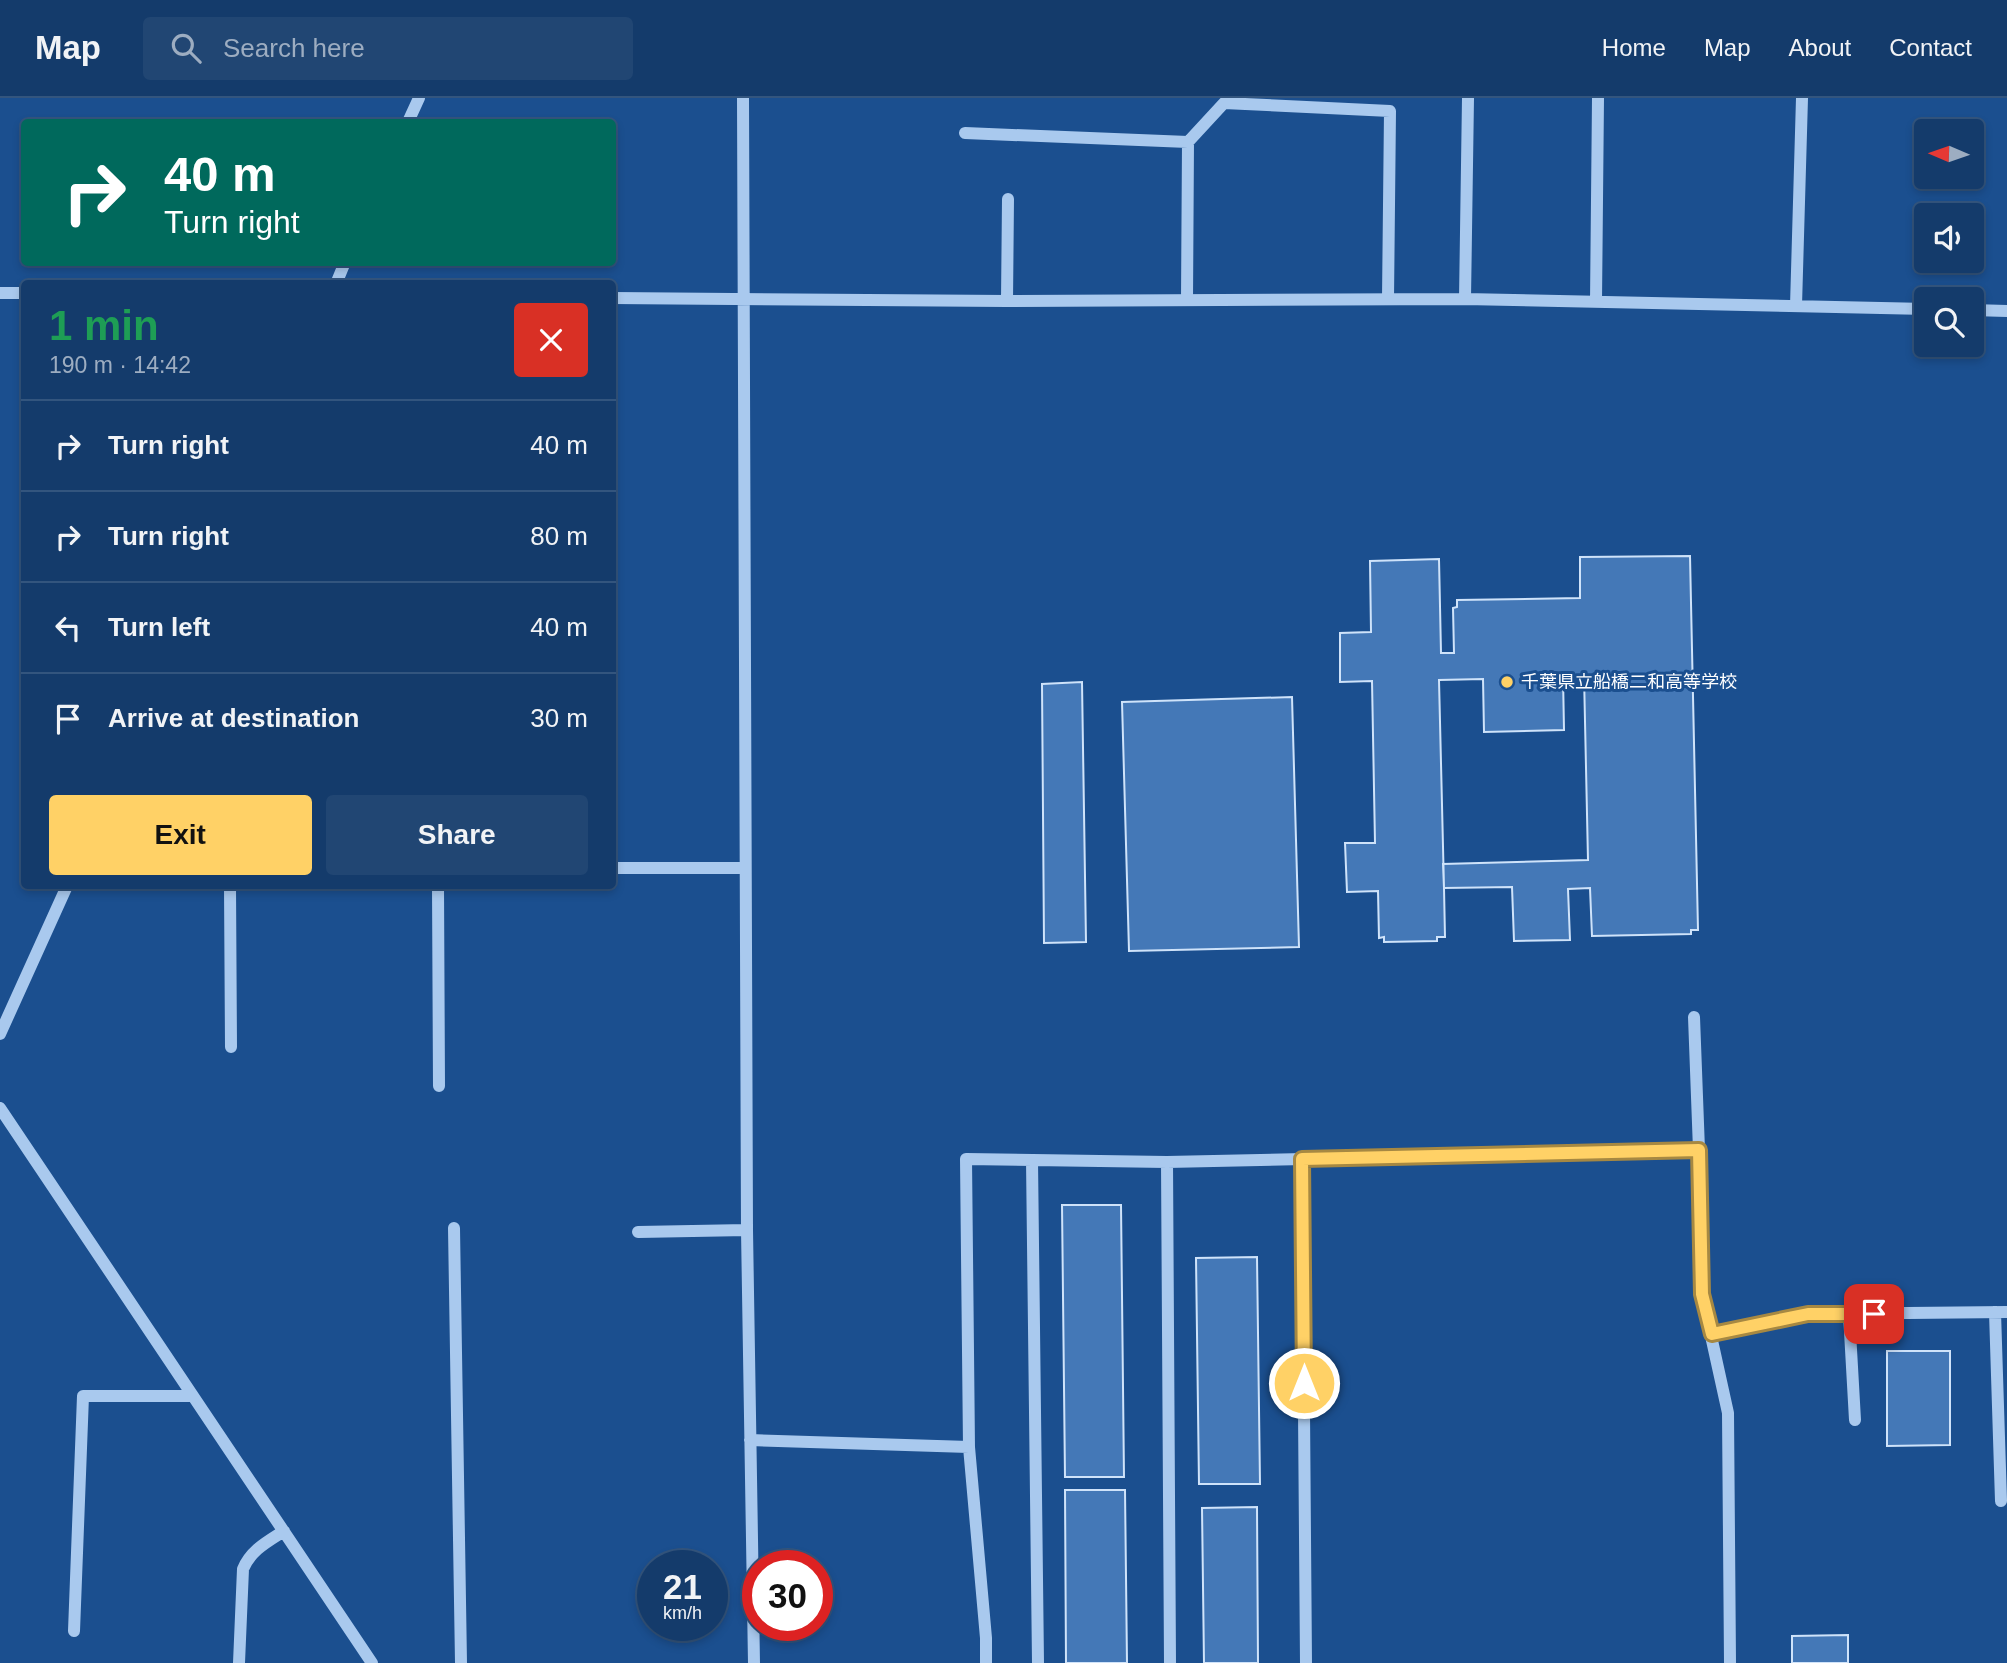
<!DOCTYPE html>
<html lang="en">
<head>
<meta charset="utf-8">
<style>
	:root { --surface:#143b6b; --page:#214673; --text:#f1f3f6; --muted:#9dadc1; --line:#33557e; --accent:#ffd166 }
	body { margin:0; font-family:Arial,"Noto Sans JP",sans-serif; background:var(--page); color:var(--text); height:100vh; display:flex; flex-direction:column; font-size:26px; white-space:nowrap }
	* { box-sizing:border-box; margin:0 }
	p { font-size:23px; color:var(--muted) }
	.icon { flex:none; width:38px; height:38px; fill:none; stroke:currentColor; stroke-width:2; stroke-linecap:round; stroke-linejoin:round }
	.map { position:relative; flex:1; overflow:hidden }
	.details { position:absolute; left:21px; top:182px; width:595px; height:609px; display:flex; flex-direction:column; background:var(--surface); border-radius:7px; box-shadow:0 4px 10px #0003,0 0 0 2px var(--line) }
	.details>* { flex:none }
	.guide { position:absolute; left:21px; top:21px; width:595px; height:147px; border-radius:7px; box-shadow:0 4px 10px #0003,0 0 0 2px var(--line); background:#00695c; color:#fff; overflow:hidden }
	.needle { width:46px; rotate:272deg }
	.fabs { position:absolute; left:1914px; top:21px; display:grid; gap:14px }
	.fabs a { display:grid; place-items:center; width:70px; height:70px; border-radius:7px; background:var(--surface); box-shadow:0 4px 10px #0003,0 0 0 2px var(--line); font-size:35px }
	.speed { position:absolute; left:637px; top:1452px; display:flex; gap:14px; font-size:35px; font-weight:700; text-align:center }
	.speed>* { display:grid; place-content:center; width:91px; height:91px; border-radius:50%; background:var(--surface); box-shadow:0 4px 10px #0003,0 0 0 2px var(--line); line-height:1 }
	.speed small { font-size:18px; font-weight:400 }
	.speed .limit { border:10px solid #d22; background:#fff; color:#111 }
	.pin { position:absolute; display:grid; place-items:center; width:60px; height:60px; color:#fff; margin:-30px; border-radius:14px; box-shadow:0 4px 10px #0006 }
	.me { position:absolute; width:77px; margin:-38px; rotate:0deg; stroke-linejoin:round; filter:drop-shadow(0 0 5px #0008) }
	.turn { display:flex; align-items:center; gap:24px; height:147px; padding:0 28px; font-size:32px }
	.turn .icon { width:91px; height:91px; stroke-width:2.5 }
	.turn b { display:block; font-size:49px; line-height:60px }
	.round { display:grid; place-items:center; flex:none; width:74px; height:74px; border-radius:7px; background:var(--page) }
	.summary { display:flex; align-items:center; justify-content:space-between; height:119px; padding:0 28px }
	h1 { font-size:42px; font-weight:800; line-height:52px; color:#1e9e55 }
	.button { display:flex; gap:14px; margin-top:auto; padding:14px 28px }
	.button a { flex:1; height:80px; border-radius:7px; background:var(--accent); color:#111; font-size:28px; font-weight:800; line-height:80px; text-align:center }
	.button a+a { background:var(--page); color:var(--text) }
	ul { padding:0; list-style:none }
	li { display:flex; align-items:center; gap:21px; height:91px; padding:0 28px; border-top:2px solid var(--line) }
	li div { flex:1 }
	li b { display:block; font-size:26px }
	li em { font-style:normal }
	header { display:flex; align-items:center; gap:42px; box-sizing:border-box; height:98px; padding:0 35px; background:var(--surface); border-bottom:2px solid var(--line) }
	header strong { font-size:33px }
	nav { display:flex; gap:38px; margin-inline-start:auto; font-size:24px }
	.search { width:490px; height:63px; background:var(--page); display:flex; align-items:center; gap:18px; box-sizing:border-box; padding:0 24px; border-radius:7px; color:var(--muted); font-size:26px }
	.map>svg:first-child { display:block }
</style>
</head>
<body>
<header>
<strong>Map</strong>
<div class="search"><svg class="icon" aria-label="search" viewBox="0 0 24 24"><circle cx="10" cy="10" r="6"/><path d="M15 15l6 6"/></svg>Search here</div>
<nav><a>Home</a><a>Map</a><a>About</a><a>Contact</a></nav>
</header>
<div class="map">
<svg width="2007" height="1565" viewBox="0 0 2007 1565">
	<rect width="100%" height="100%" fill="#1b4f8f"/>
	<path fill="#4478b7" stroke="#cfe3fa" stroke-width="2" d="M1690,458l8,374h-7v4l-99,2 -2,-48 -22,1 2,51 -56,1 -2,-54 -68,1 -1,-24 145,-4 -4,-185 -21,1 1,54 -80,2 -1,-53 -44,1 5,208 1,49h-8v4l-53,1v-5l-5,1 -1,-47 -31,1 -2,-49h30l-3,-162 -32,1v-49l31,-1 -1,-71 69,-2 2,94h13l-1,-45 4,-1v-7l123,-2v-41z
		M1082,584l4,260 -42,1 -2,-259z
		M1292,599l7,250 -170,4 -7,-249z
		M1062,1107h59l3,272h-59z
		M1257,1159l3,227h-61l-3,-226z
		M1887,1253h63v94l-63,1z
		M1065,1392h60l2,173h-61z
		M1257,1409l1,156h-54l-2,-155z
		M1848,1537v28h-56v-27z"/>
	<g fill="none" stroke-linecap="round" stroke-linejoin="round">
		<path stroke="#a9c9ee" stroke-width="12" d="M743,0l4,1132 7,433
			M408,24l11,-24
			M965,35l223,9 36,-39 166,8 -2,188
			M336,186l9,-22
			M0,195h24
			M612,200l395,3 458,-2 462,10
			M1465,201l3,-201
			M1187,202l1,-158
			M1007,203l1,-102
			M1596,204l2,-204
			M1796,208l6,-208
			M1972,212l35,1
			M612,770h133
			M230,788l1,161
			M438,788l1,200
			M1694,919l5,133
			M0,936l67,-148
			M0,1010l372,555
			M1302,1061l4,504
			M1032,1062l6,503
			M1167,1064l3,501
			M454,1130l7,435
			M638,1134l109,-2
			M1995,1214l6,189
			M1849,1216l6,106
			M1712,1236l96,-20 199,-2
			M750,1342l219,7
			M74,1533l9,-235h110
			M239,1565l4,-94c8,-19 24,-27 41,-38
			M986,1565v-25l-17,-191 -3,-288 201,3 532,-12 3,145 26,118 2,250"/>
	</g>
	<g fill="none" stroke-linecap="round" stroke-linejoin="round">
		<g stroke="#a68842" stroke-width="18">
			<path id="route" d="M1304,1285l-2,-224 397,-9 3,144 10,40 96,-20h66"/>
		</g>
		<use href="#route" stroke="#ffd166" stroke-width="12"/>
	</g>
	<circle fill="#ffd166" stroke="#1b4f8f" stroke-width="2.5" cx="1507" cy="584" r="7"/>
	<g text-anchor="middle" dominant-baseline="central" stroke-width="6" stroke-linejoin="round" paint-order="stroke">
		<g font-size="18" fill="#fff" stroke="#1b4f8f" text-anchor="start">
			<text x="1521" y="584">千葉県立船橋二和高等学校</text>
		</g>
	</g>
</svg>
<div class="fabs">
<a><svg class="needle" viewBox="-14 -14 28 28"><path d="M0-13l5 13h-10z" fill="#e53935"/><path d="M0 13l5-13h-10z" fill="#9dadc1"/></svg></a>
<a><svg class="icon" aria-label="sound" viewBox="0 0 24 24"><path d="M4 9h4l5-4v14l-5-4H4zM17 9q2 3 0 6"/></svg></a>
<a><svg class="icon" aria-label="search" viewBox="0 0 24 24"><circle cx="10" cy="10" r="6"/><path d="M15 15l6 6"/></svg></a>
</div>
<div class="speed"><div>21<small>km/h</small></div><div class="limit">30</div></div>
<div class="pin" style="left:1874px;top:1216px;background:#d93025"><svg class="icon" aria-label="arrive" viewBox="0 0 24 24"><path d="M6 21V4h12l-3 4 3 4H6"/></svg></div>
<svg class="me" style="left:1304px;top:1285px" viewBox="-20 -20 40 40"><circle r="17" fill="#ffd166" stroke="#fff" stroke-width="3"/><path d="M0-11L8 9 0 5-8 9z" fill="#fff"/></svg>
<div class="guide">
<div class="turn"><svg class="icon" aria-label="right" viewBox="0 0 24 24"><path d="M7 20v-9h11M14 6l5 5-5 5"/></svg><div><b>40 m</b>Turn right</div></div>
</div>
<section class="details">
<div class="summary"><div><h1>1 min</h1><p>190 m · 14:42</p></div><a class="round" style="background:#d93025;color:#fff"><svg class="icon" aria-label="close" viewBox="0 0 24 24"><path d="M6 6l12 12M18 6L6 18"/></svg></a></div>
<ul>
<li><svg class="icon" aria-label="right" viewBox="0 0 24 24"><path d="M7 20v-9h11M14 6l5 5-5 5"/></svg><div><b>Turn right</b></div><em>40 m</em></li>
<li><svg class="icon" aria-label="right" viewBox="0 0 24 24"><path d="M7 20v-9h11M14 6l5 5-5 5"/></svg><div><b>Turn right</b></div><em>80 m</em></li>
<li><svg class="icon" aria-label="left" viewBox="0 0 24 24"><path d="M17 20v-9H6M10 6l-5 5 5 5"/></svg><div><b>Turn left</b></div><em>40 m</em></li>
<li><svg class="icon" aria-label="arrive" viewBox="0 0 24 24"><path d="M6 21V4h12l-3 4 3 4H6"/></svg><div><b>Arrive at destination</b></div><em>30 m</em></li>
</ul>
<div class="button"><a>Exit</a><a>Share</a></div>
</section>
</div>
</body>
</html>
